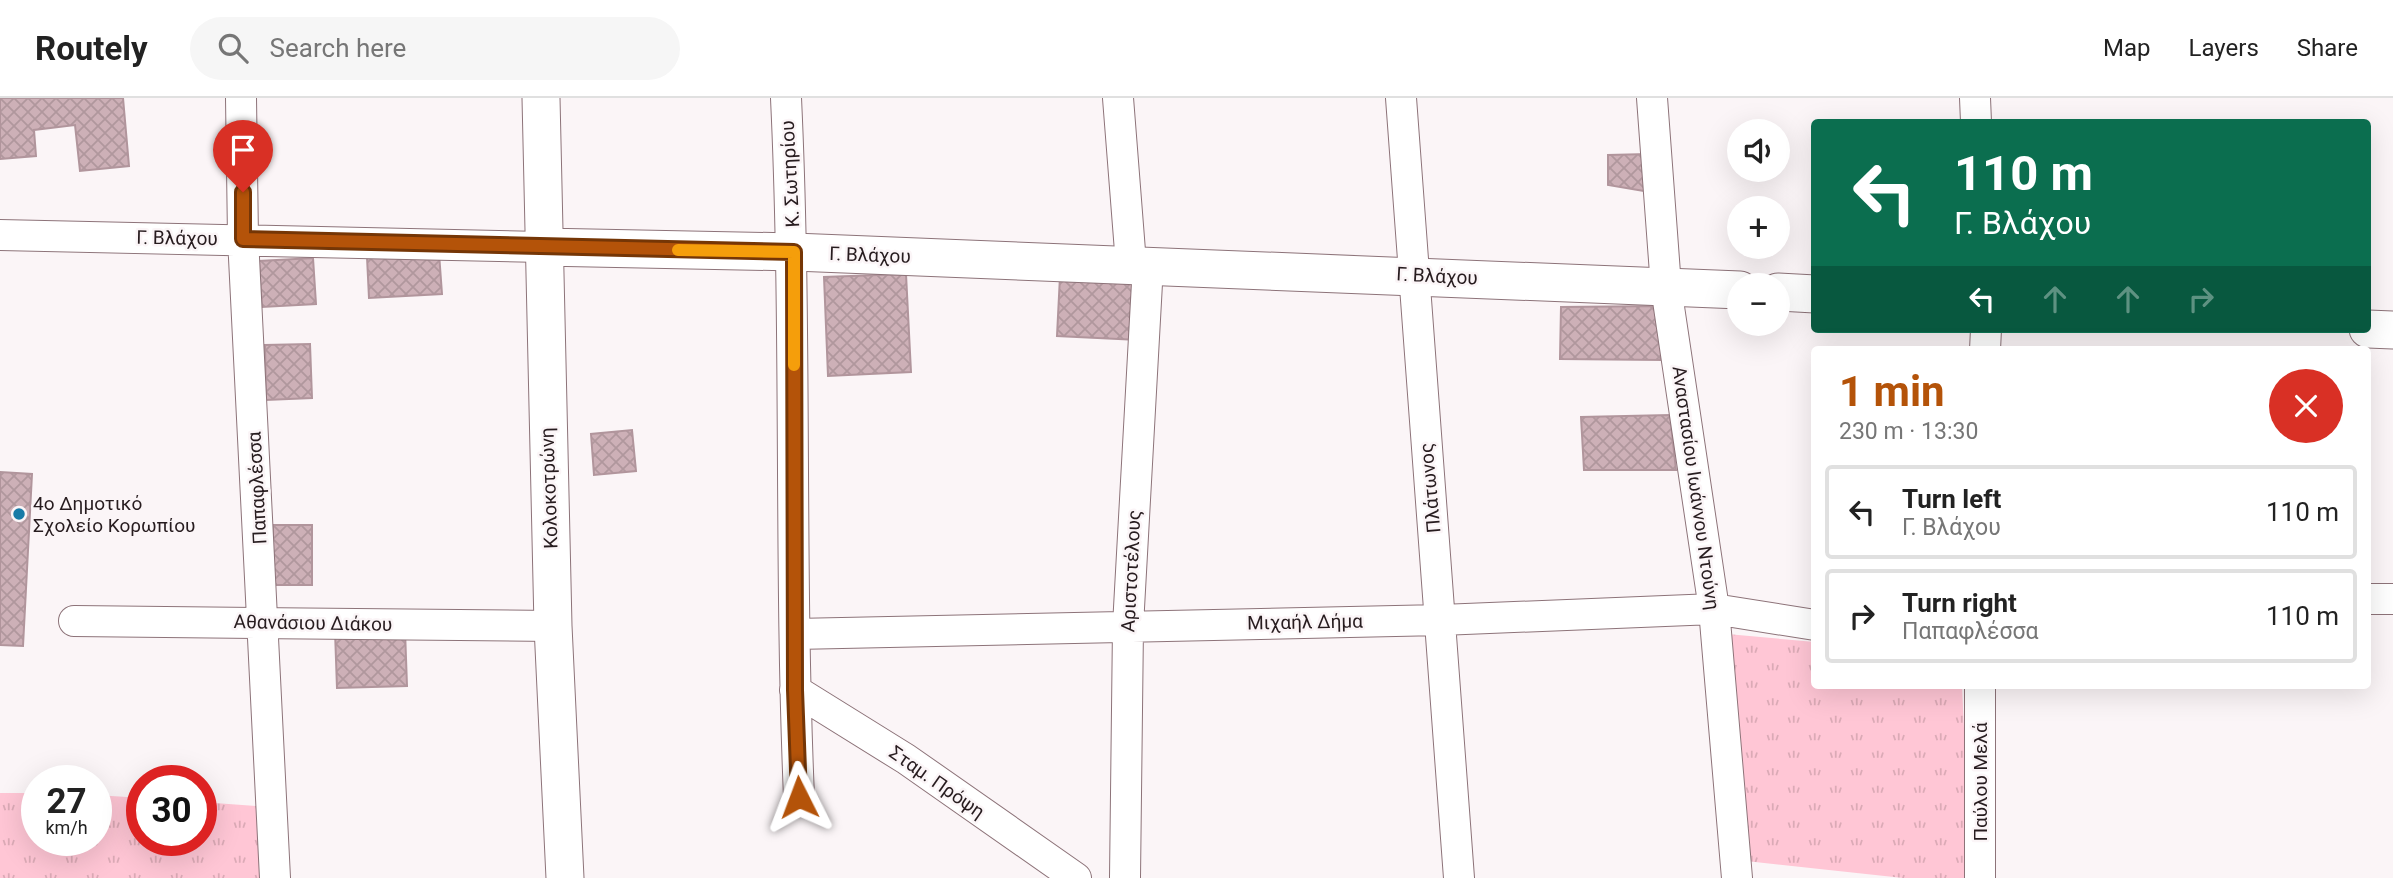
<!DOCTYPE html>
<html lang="en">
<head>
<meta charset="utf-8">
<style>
	:root { --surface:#fff; --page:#f6f6f6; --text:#222; --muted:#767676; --line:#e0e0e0; --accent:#b45309 }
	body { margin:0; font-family:Roboto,sans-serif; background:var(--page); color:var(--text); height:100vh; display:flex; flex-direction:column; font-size:26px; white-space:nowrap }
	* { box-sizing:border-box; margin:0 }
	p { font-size:23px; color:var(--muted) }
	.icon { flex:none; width:38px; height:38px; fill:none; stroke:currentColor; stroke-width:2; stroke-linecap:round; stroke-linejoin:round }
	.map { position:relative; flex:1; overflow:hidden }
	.side { position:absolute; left:1811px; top:248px; width:560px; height:343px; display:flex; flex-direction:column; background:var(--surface); border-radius:7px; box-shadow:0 7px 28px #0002 }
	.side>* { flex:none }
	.banner { position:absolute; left:1811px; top:21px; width:560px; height:214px; border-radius:7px; box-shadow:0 7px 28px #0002; background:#0b6e4f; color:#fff; overflow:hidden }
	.tools { position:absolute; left:1727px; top:21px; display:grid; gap:14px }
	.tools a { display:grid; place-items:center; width:63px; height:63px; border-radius:50%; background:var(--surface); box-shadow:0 7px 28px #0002; font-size:35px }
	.speed { position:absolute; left:21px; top:667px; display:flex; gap:14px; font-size:35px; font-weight:700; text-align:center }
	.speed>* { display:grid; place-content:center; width:91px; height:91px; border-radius:50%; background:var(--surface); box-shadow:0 7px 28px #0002; line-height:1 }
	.speed small { font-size:18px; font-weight:400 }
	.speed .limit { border:10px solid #d22; background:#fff; color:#111 }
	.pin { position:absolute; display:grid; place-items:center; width:60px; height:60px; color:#fff; margin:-72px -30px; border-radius:50% 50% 50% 0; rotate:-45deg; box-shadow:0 0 7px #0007 }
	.pin .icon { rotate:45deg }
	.me { position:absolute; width:77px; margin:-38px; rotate:357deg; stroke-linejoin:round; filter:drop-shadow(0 0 5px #0008) }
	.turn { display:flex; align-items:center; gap:24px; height:147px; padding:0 28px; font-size:32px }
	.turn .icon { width:91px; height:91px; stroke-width:2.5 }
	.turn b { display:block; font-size:49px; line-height:60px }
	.lanes { display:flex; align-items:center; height:66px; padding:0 28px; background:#0003; justify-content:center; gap:35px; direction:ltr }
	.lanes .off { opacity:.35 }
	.round { display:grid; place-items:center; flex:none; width:74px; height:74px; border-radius:37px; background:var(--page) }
	.headline { display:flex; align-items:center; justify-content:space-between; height:119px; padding:0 28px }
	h1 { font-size:42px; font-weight:700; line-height:52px; color:var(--accent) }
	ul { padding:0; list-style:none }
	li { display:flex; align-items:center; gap:21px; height:94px; margin:0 14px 10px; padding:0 14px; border:4px solid var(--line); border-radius:7px }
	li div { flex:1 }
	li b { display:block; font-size:26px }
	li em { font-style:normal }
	header { display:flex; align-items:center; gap:42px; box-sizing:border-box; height:98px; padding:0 35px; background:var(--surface); border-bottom:2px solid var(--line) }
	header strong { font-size:33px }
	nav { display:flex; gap:38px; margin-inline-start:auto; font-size:24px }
	.search { width:490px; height:63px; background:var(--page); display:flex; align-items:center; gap:18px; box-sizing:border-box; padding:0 24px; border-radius:38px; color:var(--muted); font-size:26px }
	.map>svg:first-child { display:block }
</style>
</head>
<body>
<header>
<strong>Routely</strong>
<div class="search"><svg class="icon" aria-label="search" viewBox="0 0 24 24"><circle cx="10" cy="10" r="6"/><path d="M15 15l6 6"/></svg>Search here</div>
<nav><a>Map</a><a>Layers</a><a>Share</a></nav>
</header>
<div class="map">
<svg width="2393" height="780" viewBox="0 0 2393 780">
	<defs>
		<pattern id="grass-tufts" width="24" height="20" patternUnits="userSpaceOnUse" patternTransform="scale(1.75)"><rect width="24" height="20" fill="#ffc6d5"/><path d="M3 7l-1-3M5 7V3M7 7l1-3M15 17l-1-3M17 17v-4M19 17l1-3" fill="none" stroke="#dbaab6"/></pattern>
		<pattern id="building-cross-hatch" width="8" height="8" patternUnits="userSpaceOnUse" patternTransform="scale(1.75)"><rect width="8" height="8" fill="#cdb0b7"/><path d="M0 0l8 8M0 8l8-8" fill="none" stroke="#b0979d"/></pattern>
	</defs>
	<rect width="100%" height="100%" fill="#fbf5f7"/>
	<path fill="url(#grass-tufts)" d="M1716,535l99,9v44h147l9,192h-68l-166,-18z
		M0,695h37v47h59v-45l46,3v42h59v-38l55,4 4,72h-260z"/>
	<path fill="url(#building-cross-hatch)" stroke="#b1959c" stroke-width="2" d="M0,0h123l6,68 -49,5 -5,-46 -41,5 2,26 -36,3z
		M1648,56l2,38 -42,-7v-30z
		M439,155l3,41 -73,4 -2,-41z
		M313,160l3,46 -54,3 -3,-46z
		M906,176l5,98 -83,4 -4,-99z
		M1060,178l81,4 -3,60 -81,-4z
		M1660,208l2,54 -102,-1 1,-52z
		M310,246l2,54 -46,2 -1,-55z
		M1670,317l6,55h-92l-3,-53z
		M632,332l4,41 -42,4 -3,-41z
		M0,374l32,2 -9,172 -23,-1z
		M273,427h39v60h-40z
		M405,532l2,56 -70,2 -2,-57z"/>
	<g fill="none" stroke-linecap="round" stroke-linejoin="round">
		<g stroke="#8d7379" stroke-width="32">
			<path id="minor" d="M241,0l2,140 32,640
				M786,0c11,233 3,466 13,699
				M1118,0l13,166
				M1401,0l58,780
				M1652,0l14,189 48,322 23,269
				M1975,0l1,24
				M0,137l542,12
				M1985,252l1,-21
				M2368,501h25
				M74,523l479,5
				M795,536l646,-14 273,-11 101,16
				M1980,588v192
				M795,592l111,69 170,119
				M1125,780l3,-252 20,-361"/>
		</g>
		<g stroke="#8d7379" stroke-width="39">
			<path id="tertiary" d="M541,0l12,528 12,252
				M542,149l252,5 946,38
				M1778,194l37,2
				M2368,231l25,1"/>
		</g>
		<use href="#minor" stroke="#fff" stroke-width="30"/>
		<use href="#tertiary" stroke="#fff" stroke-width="37"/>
	</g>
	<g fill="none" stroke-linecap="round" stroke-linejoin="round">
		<g stroke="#753606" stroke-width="18">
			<path id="route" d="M243,94v47l551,13 1,438 4,107"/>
		</g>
		<use href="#route" stroke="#b45309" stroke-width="12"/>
		<path stroke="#f59e0b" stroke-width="12" d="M678,152l116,2v113"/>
	</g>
	<circle fill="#177ba7" stroke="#fbf5f7" stroke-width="2.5" cx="19" cy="416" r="7"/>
	<g text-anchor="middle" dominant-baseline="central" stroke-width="5" stroke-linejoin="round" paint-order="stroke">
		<g font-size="19" fill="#271c1f" stroke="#fbf5f7">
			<text transform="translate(790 76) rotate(-93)">Κ. Σωτηρίου</text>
			<text transform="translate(177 140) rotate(1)">Γ. Βλάχου</text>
			<text transform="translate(870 157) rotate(2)">Γ. Βλάχου</text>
			<text transform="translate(1437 178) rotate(3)">Γ. Βλάχου</text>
			<text transform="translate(257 390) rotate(-93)">Παπαφλέσσα</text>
			<text transform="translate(549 390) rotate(-92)">Κολοκοτρώνη</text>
			<text transform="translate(1430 390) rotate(-95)">Πλάτωνος</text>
			<text transform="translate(1696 390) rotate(82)">Αναστασίου Ιωάννου Ντούνη</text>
			<text transform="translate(1131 473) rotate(-87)">Αριστοτέλους</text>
			<text transform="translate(1305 524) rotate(-1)">Μιχαήλ Δήμα</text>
			<text transform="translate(313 525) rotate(1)">Αθανάσιου Διάκου</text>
			<text transform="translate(937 684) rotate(35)">Σταμ. Πρόψη</text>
			<text transform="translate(1980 684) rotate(-90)">Παύλου Μελά</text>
		</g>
		<g font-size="19" fill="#271c1f" stroke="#fbf5f7" text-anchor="start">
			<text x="33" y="405">4ο Δημοτικό<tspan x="33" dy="22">Σχολείο Κορωπίου</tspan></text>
		</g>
	</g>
</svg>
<div class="tools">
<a><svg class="icon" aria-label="sound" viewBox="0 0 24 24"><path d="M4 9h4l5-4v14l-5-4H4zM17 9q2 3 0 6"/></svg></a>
<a>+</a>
<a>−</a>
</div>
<div class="speed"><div>27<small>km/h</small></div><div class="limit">30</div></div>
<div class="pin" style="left:243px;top:94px;background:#d93025"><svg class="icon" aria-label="arrive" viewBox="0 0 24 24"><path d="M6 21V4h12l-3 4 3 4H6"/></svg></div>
<svg class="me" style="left:799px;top:699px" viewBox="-20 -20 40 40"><path d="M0-17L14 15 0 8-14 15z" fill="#b45309" stroke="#fff" stroke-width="4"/></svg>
<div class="banner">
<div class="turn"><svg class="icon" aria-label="left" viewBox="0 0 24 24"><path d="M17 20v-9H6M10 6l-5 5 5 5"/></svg><div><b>110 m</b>Γ. Βλάχου</div></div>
<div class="lanes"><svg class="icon" aria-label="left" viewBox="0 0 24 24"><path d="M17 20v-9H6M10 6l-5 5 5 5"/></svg><svg class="icon off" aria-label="ahead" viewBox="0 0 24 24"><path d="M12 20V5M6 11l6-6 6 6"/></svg><svg class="icon off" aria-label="ahead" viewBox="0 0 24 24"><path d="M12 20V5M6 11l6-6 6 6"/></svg><svg class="icon off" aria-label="right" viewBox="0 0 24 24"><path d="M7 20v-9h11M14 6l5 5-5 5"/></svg></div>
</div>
<section class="side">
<div class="headline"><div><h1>1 min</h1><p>230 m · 13:30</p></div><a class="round" style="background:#d93025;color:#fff"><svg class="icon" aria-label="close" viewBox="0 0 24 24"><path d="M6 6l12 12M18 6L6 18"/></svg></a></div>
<ul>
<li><svg class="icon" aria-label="left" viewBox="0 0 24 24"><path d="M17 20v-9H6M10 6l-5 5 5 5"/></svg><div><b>Turn left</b><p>Γ. Βλάχου</p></div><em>110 m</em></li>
<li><svg class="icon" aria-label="right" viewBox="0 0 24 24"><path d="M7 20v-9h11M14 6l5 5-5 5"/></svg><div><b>Turn right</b><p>Παπαφλέσσα</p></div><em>110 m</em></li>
</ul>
</section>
</div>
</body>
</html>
